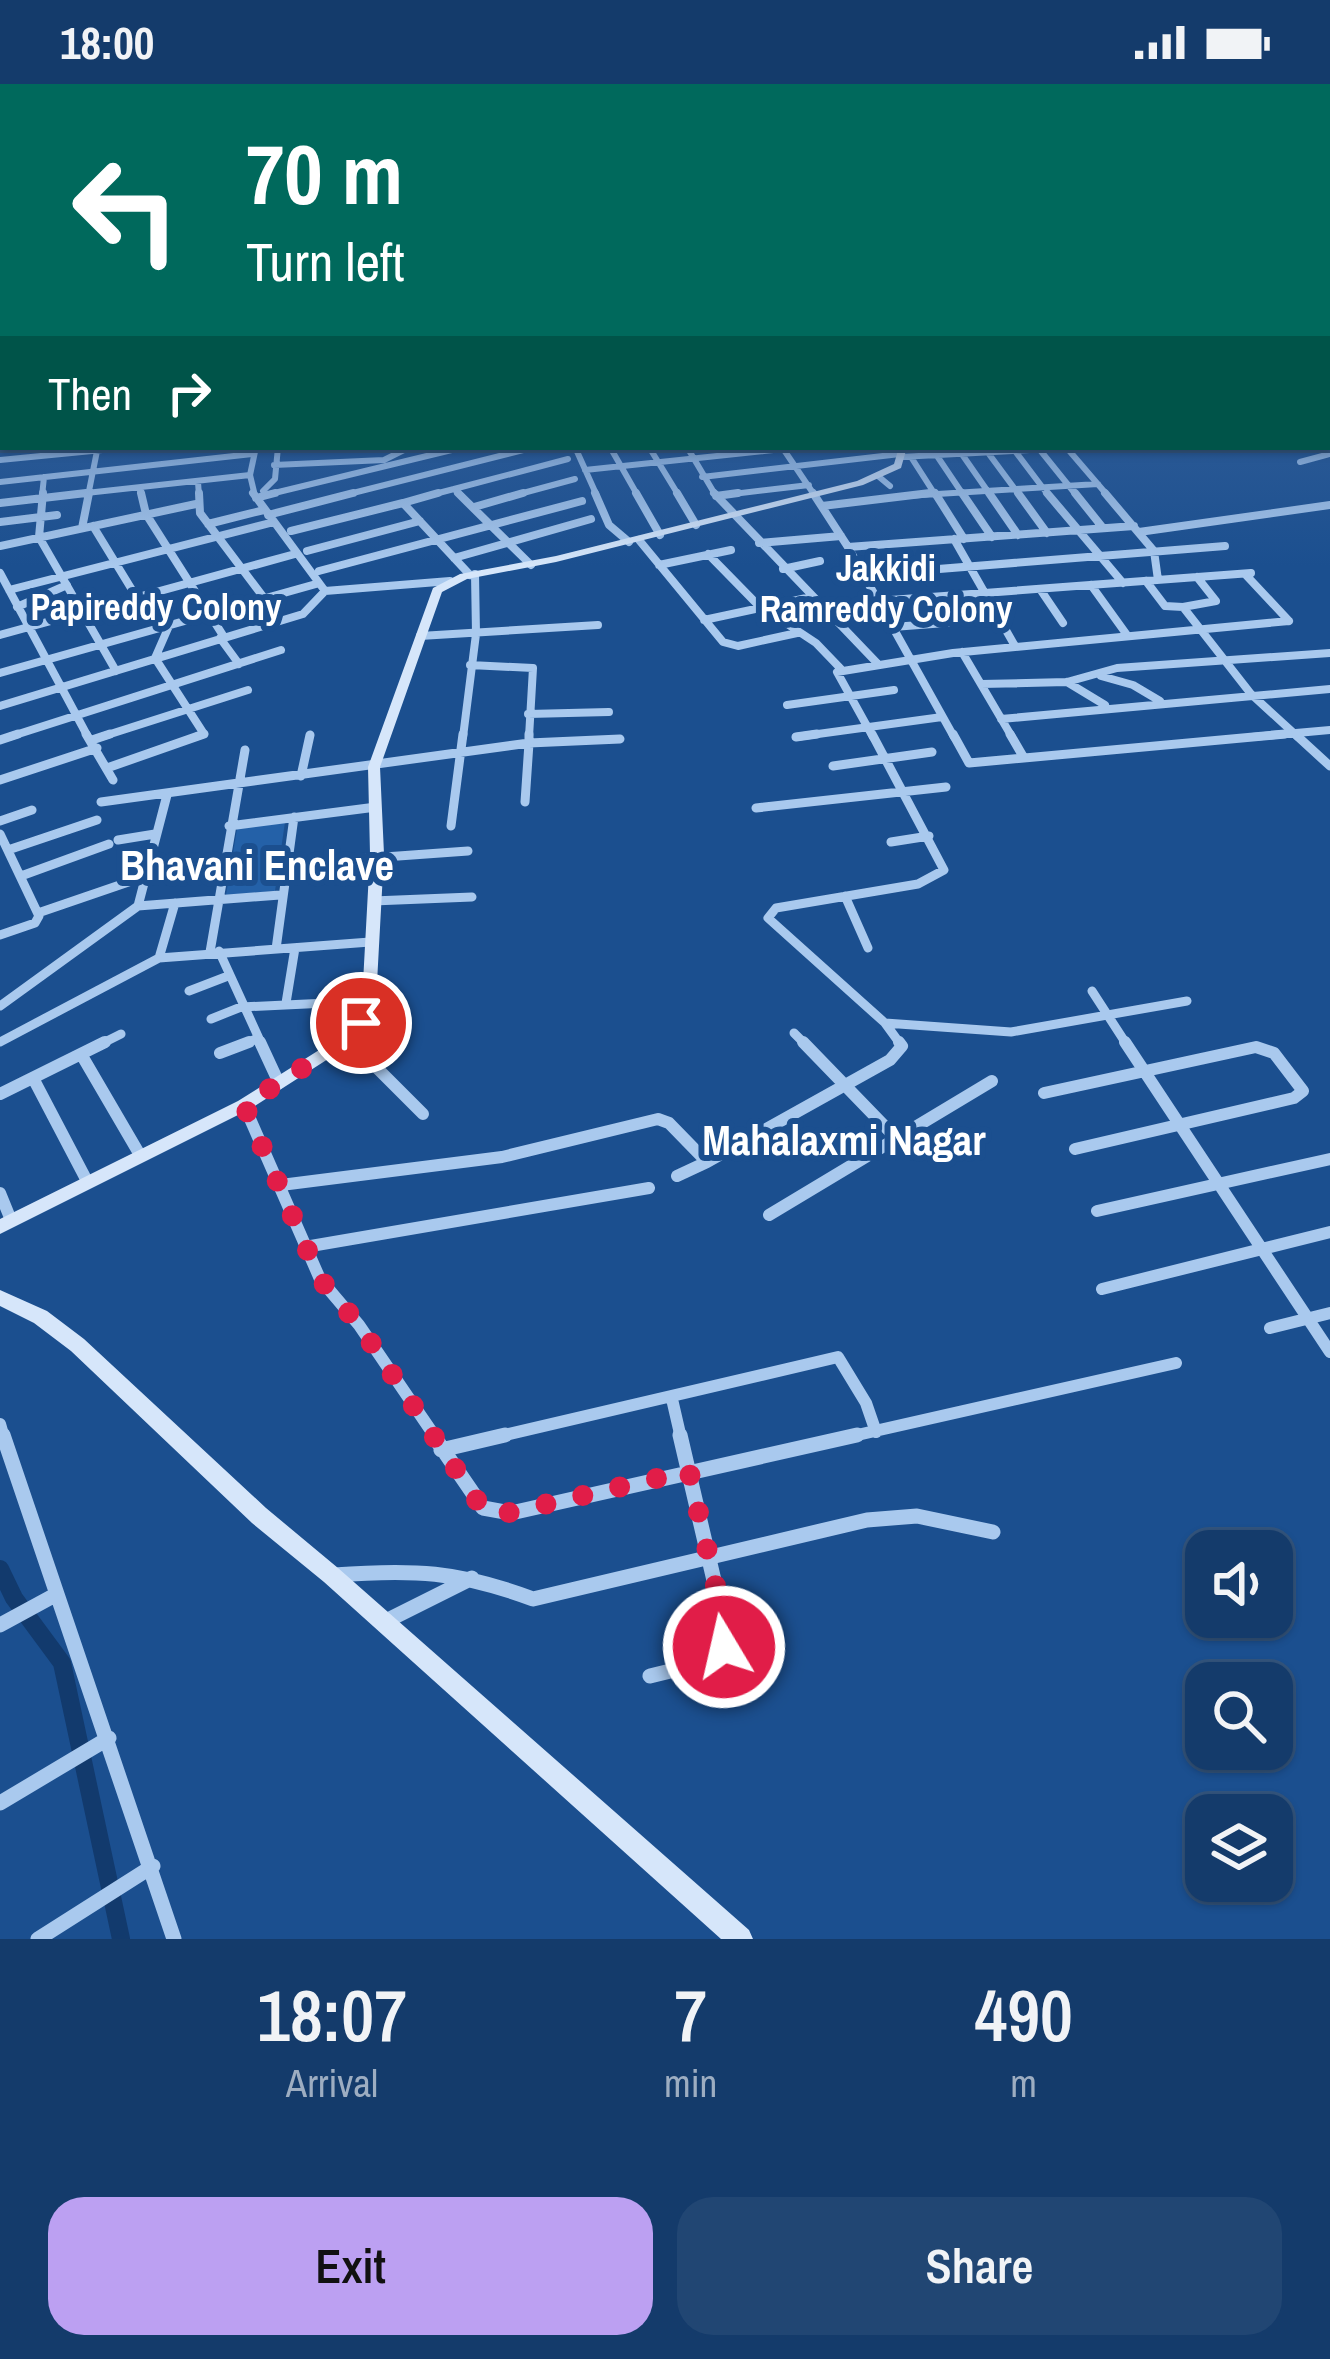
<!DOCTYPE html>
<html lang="en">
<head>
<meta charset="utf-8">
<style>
	:root { --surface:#143b6b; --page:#214673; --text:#f1f3f6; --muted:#9dadc1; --line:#33557e; --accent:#bca0f2 }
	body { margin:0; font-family:"Archivo Narrow",sans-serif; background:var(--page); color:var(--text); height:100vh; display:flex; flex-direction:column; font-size:45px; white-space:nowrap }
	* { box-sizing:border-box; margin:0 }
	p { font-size:39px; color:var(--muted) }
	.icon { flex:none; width:66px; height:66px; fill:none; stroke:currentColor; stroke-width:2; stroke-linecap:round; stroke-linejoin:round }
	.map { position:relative; height:1855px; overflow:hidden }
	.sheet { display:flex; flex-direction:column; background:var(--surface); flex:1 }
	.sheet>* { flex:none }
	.top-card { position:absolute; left:0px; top:0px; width:1332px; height:366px; box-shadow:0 3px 9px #0004,0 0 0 3px var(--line); background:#00695c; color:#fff; overflow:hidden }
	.fabs { position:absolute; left:1185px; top:1446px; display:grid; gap:24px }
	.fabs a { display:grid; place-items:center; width:108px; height:108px; border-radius:24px; background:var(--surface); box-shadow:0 3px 9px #0004,0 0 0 3px var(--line); font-size:60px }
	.pin { position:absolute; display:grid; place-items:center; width:102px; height:102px; color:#fff; margin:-51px; border:6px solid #fff; border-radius:50%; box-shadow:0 3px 12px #0007 }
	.me { position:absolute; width:132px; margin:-66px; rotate:351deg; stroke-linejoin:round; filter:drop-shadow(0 0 9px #0008) }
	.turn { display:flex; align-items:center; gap:42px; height:252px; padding:0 48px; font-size:54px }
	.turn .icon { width:156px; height:156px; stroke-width:2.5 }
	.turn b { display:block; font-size:84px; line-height:102px }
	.then { display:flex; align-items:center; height:114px; padding:0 48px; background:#0003; gap:24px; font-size:45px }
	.eta { display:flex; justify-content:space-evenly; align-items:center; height:204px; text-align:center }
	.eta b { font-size:72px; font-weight:600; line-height:84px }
	.cta { display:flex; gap:24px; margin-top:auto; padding:24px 48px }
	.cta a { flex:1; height:138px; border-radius:36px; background:var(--accent); color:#111; font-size:48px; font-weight:600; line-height:138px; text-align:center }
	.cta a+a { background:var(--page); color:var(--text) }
	.status { display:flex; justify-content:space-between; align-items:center; height:84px; padding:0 60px; background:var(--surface); direction:ltr }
	.status svg { height:33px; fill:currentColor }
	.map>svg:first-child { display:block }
</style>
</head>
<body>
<div class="status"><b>18:00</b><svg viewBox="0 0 49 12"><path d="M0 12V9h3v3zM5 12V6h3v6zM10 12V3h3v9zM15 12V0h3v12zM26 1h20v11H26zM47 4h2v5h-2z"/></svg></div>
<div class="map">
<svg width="1330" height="1855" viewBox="0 0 1330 1855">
	<rect width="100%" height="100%" fill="#1b4f8f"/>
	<path fill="#2461a8" d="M285,738l-10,69 -49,4 11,-66z"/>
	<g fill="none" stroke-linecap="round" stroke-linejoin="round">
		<path stroke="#123a6d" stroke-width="18" d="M0,1485l14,29 48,65 59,276"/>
		<path stroke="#a9c9ee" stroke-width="6" d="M575,363l22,49
			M610,363l28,49
			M649,363l30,49
			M687,363l29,49
			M782,363l33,49
			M931,363l33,49
			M1012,363l37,49
			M1066,363l42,49
			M959,366l32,46
			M986,366l34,46
			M1040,366l37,46
			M900,373l167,-9
			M911,373l25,39
			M0,376l133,-13
			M1300,378l30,-8
			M274,381l110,-5 26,-13
			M585,386l216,-23
			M878,392l12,10
			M702,393l198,-23
			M0,398l252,-28
			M198,398l1,14
			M140,405l2,7
			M454,405l114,-30
			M263,407l12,-12 3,-32
			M42,412l2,-19
			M59,412l191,-21
			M88,412l9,-45
			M255,412l-5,-21 6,-28
			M262,412l202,-49
			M341,412l194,-49
			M427,412l27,-7 8,7
			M512,412l63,-17
			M716,412l93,-11
			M905,412l193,-12"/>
		<path stroke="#a9c9ee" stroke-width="8" d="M43,409l-4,44 77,134
			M141,409l5,21 78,123
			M199,409l1,20 64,85
			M253,409l72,98 125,-10
			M438,409l-35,10 67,72
			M458,409l73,72
			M595,409l14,32 20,17
			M636,409l24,42
			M677,409l19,32
			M714,409l163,170
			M813,409l35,54 106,190
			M935,409l29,46
			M962,409l30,44
			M989,409l29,42
			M1018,409l29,40
			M1047,409l76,90
			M1075,409l28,35
			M1105,409l49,58 4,29
			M716,412l22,-3
			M256,414l19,-5
			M0,419l86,-10
			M822,422l108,-13
			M474,423l49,-14
			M268,431l85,-22
			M0,438l57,-7
			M208,440l56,-14
			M93,442l44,72 32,28 -14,32 49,76 -9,3
			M82,444l7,-35
			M291,447l112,-28
			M1139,448l191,-27
			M954,455l61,107
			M639,456l84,102 15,4 59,-13
			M759,459l82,-7
			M0,462l196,-42
			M848,463l286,-21
			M307,467l113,-30
			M708,470l49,50 59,39 25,26
			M454,474l137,-39
			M659,481l72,-15
			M783,485l37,-8
			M319,487l263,-70
			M0,489l88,164
			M1245,490l44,47
			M864,491l361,-29
			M1146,497l19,25 18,1 68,87 47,43
			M1091,501l36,50
			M1040,505l23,34
			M9,506l265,-68
			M877,517l374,-28
			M17,523l50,-22
			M1183,523l33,-6 -19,-24
			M704,536l107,-23
			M893,543l105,-8
			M0,551l295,-81
			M420,552l178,-11
			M220,554l19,26
			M962,568l50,85
			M470,581l63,3 -4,69
			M0,589l316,-89
			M1101,592l32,9 27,16
			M1067,598l38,23
			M981,600l86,-2 50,-14 213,-15
			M787,621l107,-15
			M0,622l303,-92 22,-23
			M528,630l81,-2
			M1001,635l329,-30
			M9,653l272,-87
			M101,653l147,-47
			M463,653l13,-103 -1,-60
			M796,653l146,-20
			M873,653l-36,-65 116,-19 336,-32
			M1252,653l78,-7"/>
		<path stroke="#a9c9ee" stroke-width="9" d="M86,650l27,46
			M872,650l72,136 -26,14 -142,24 -8,10 117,105 16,22
			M953,650l16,29 316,-29
			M1010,650l14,24
			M1295,650l35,32
			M796,653l21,-3
			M0,656l18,-6
			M92,656l18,-6
			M833,682l99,-14
			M107,684l97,-34
			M301,692l9,-41
			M0,696l97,-32
			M101,718l428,-59v-9
			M525,718l4,-59 91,-4
			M756,724l190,-21
			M0,737l32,-11
			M229,742l147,-19
			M451,742l12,-92
			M0,750l39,82 -4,7 -35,12
			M118,756l37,-6
			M891,758l38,-6
			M8,766l89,-30
			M287,780l181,-13
			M21,792l88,-32
			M845,812l23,52
			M373,817l99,-4
			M138,822l142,-11
			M38,829l108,-37
			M276,865l18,-132
			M219,867l43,94
			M210,868l35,-202
			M159,874l16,-55
			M189,907l39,-15
			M1092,907l35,54
			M286,919l9,-55
			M0,922l138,-100 29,-111
			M211,935l30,-12 128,-6
			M885,939l126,9 176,-31
			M794,949l12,12
			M348,955l6,6
			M0,958l159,-84 211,-16
			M99,961l22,-11
			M241,961l15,-6"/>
		<path stroke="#a9c9ee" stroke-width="12" d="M260,958l19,41
			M351,958l72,72
			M803,958l94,97
			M1125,958l205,310
			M220,969l29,-11
			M81,970l59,101
			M33,994l54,103
			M1044,1009l212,-46 18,6 29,38 -9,7 -219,51
			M0,1010l105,-52
			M244,1021l76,174 39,46 77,113
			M677,1092l30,-14
			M281,1101l221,-28 156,-38 11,4 38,39 183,-102 12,-14 -3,-4
			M0,1109l11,27
			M1097,1127l233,-52
			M769,1131l223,-134
			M305,1163l344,-59
			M1102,1205l228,-57
			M1270,1244l60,-15
			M672,1315l9,39
			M0,1340l4,14
			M492,1354l346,-81 28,46 10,29
			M844,1354l332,-75"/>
		<path stroke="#a9c9ee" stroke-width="15" d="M3,1351l171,504
			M433,1351l50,73 28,5 346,-78
			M441,1366l64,-15
			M334,1491c79,-6 124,-4 199,24l334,-79 50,-4 76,16
			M384,1538l88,-44
			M0,1541l57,-31
			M650,1592l57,-14 20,-26 -47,-201
			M0,1719l109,-65
			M38,1855l115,-73"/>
		<path fill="#d6e6fa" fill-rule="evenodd" d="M899,363h8l-6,21 -38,17 -307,77 -89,17 -25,13 -62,175 4,87 -8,147 -23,42 -103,66 -250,125v-15l238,-118 105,-66 19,-34 8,-147 -2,-87 65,-179 27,-14 96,-18 301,-75 37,-17z
			M0,1206l47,21 37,28 182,169 72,60 411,362 4,9h-32l-397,-357 -72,-59 -181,-172 -37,-28 -34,-17z"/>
	</g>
	<linearGradient id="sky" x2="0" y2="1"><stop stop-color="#0f2b4f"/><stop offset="0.46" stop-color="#39639b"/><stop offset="1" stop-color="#39639b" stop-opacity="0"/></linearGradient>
	<rect width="1330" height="482" fill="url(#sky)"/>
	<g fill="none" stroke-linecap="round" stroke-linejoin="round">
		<path stroke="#e11d48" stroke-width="21" stroke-dasharray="0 37.8" d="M361,939l-13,16 -104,66 76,174 39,46 123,183 21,6 186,-43 38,165 -3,11"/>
	</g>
	<g text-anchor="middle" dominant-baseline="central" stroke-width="12" stroke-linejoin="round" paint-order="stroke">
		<g font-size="36" font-weight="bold" fill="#fff" stroke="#1b4f8f">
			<text x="886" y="484">Jakkidi<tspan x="886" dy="41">Ramreddy Colony</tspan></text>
			<text x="156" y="523">Papireddy Colony</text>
		</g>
		<g font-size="42" font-weight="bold" fill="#fff" stroke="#1b4f8f">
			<text x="257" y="781">Bhavani Enclave</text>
			<text x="844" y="1056">Mahalaxmi Nagar</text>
		</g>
	</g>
</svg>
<div class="fabs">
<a><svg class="icon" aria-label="sound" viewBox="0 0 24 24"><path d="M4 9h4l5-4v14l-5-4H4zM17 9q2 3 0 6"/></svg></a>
<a><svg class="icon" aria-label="search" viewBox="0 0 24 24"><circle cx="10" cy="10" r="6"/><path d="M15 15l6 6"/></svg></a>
<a><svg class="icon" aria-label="layers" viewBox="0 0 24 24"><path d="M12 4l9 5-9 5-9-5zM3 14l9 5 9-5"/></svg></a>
</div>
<div class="pin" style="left:361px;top:939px;background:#d93025"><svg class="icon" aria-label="arrive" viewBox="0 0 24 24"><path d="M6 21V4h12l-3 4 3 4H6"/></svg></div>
<svg class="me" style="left:724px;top:1563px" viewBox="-20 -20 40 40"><circle r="17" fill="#e11d48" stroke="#fff" stroke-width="3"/><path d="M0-11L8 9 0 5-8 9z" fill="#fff"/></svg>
<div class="top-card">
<div class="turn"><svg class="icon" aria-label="left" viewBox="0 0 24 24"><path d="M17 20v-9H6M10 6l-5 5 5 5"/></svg><div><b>70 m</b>Turn left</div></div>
<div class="then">Then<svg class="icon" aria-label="right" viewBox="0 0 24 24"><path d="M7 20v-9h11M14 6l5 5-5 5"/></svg></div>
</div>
</div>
<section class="sheet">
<div class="eta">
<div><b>18:07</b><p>Arrival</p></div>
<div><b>7</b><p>min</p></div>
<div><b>490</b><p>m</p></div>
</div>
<div class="cta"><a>Exit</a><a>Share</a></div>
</section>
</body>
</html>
